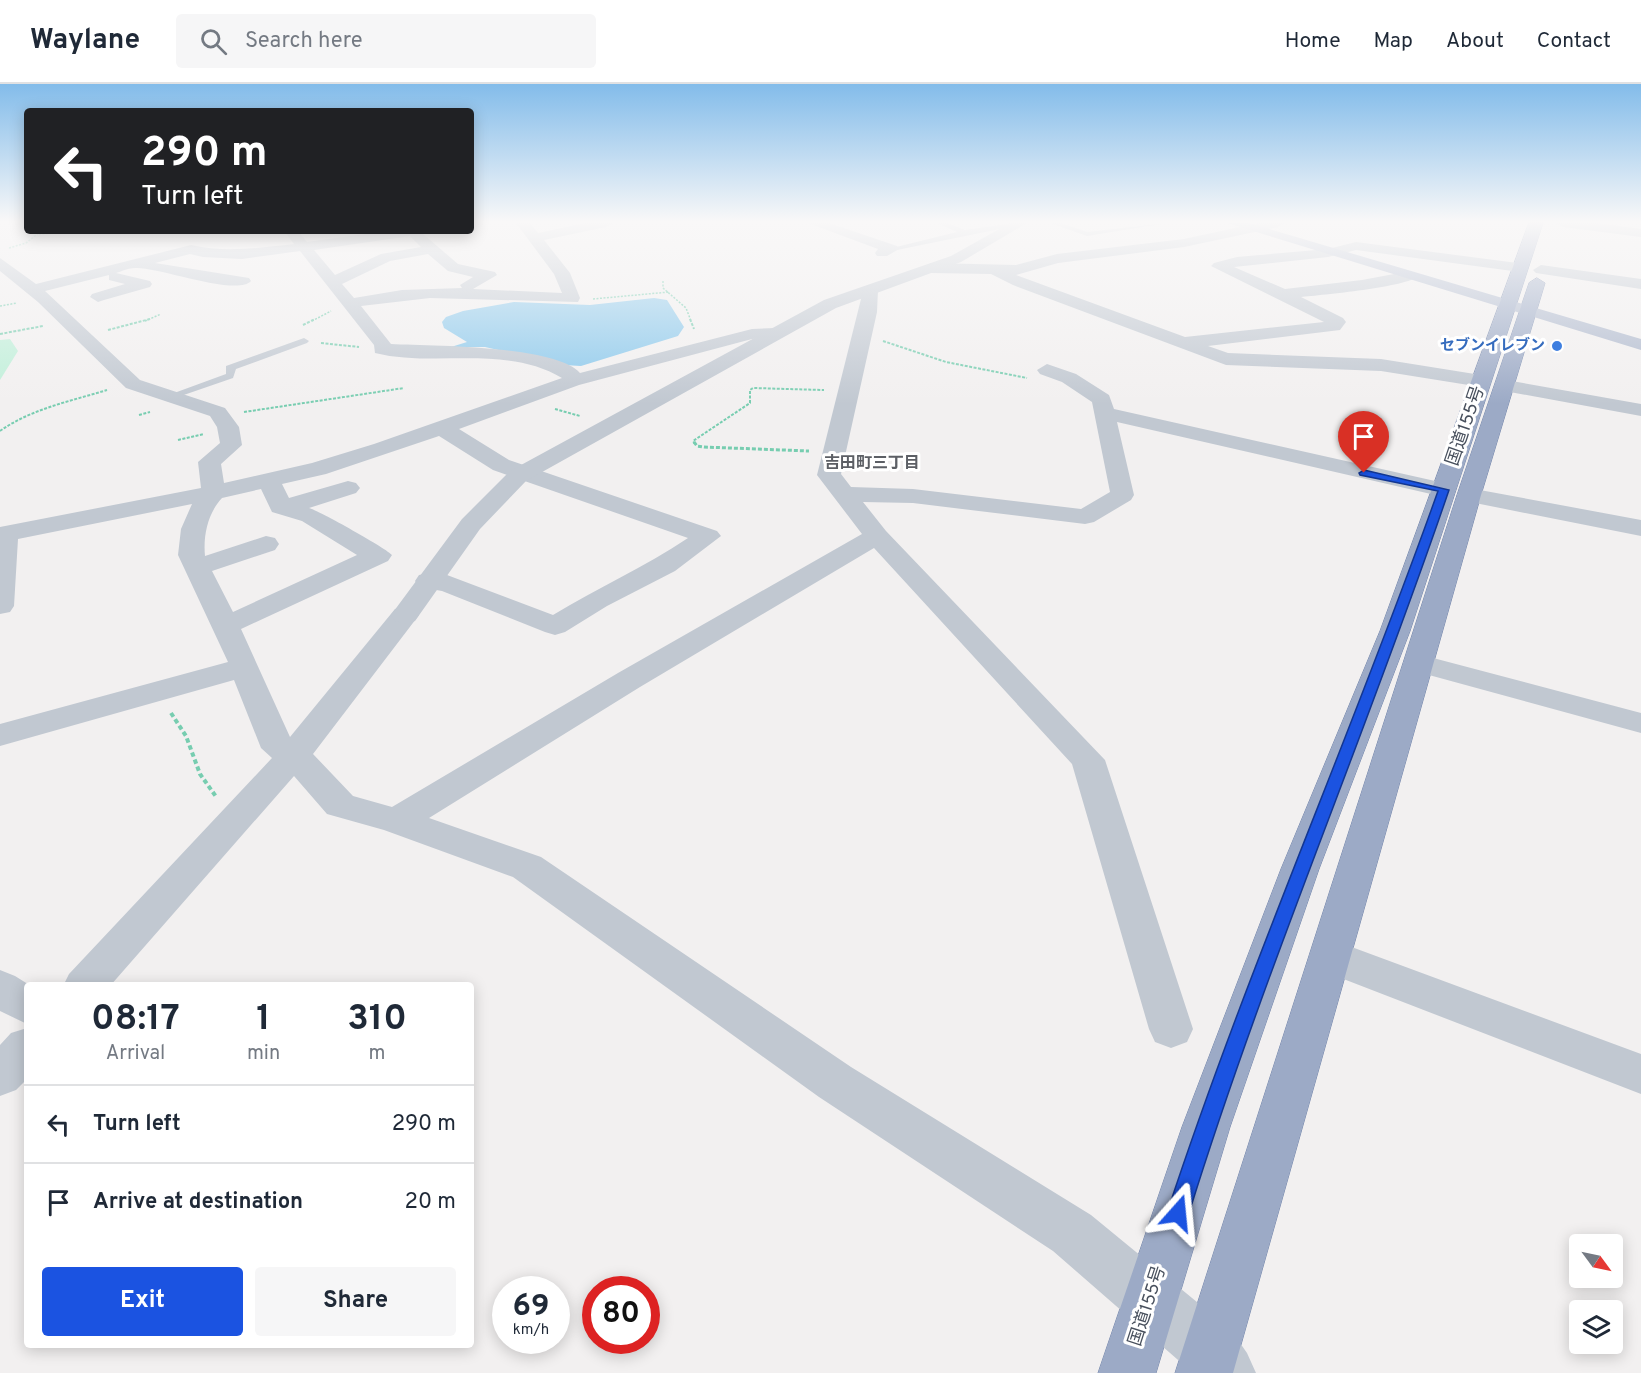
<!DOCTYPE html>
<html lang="en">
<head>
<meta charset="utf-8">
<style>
	:root { --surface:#fff; --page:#f6f6f7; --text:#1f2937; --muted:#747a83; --line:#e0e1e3; --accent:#1b53e1 }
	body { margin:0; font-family:Overpass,"Noto Sans JP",sans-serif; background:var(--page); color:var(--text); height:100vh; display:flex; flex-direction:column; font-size:22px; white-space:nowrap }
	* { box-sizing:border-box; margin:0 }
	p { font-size:20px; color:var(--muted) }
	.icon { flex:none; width:33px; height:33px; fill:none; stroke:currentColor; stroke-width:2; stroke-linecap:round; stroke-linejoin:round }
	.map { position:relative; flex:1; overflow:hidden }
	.sheet { position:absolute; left:24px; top:898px; width:450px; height:366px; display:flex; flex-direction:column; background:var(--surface); border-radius:6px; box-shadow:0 3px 15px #0003 }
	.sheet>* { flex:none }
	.banner { position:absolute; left:24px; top:24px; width:450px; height:126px; border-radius:6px; box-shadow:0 3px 15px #0003; background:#202124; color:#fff; overflow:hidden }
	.needle { width:39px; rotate:123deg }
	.buttons { position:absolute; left:1569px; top:1150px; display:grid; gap:12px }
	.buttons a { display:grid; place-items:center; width:54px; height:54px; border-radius:6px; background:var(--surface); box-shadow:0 3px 15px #0003; font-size:30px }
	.speed { position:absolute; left:492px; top:1192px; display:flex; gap:12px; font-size:30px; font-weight:700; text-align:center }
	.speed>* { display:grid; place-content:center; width:78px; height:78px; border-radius:50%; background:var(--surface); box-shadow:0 3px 15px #0003; line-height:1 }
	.speed small { font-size:15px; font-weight:400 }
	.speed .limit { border:9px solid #d22; background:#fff; color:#111 }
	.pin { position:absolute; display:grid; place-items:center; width:51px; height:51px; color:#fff; margin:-62px -26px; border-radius:50% 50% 50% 0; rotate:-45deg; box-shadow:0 0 6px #0007 }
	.pin .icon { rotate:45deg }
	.me { position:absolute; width:66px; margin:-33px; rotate:18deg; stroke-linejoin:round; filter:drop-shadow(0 0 4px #0008) }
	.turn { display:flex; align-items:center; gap:21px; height:126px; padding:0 18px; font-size:27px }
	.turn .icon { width:78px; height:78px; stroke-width:2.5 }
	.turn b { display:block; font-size:42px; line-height:51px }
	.eta { display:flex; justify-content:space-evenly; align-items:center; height:102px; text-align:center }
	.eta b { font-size:36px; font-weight:700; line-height:42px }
	.primary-button { display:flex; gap:12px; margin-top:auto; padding:12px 18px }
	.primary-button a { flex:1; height:69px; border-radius:6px; background:var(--accent); color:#fff; font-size:24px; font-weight:700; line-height:69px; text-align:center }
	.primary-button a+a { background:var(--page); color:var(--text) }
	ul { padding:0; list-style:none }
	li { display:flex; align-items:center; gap:18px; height:78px; padding:0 18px; border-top:2px solid var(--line) }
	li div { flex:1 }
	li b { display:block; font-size:22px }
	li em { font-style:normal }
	header { display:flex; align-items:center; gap:36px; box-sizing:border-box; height:84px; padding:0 30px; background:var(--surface); border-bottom:2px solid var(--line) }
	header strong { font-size:28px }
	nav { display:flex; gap:33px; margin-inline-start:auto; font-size:21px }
	.search { width:420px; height:54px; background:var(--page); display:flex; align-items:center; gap:15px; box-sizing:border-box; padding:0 21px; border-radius:6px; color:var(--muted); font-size:22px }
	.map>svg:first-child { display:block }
</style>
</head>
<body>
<header>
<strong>Waylane</strong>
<div class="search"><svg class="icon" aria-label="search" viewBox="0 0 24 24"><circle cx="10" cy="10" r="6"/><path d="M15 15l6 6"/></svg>Search here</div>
<nav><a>Home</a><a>Map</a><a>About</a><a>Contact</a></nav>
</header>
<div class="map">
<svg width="1641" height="1289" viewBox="0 0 1641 1289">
	<rect width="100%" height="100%" fill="#f2f0f0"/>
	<path fill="#bfefd9" d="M10,255l8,12 -18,29v-40z"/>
	<path fill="#8cc9ec" d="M654,214l13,2 17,27 -6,9 -97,30 -17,-1 -79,-18h-34l16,-5 -23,-14 -2,-6 4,-5 17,-6 51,-9 76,3z"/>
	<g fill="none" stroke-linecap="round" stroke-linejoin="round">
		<g stroke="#7385aa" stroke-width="1">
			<path id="trunk" d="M1529,139h14l-133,408 -91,238 -89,258 -74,246h-58l84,-246 99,-258 99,-238z
				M1537,194l8,5 -64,212 -248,878h-58l282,-878 72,-212z"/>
		</g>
		<path stroke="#77cdb0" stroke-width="1.5" stroke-dasharray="2 1.5" stroke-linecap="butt" d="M39,150l51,-3
			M9,164l17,-5 14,-11
			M663,197v7l23,20 5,13
			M593,215l76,-7
			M0,222l17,-3
			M145,237l16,-7
			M312,237l19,-10"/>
		<path stroke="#77cdb0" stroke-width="2" stroke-dasharray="3 1.5" stroke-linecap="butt" d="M690,235l4,10
			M303,241l12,-6
			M108,246l42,-11
			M0,250l43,-8
			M883,257l63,21 81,16
			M321,259l38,4
			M555,325l25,7
			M244,328l160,-24
			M139,331l11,-3
			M0,347c31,-22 71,-30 107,-41
			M178,356l26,-6
			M695,360l-2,-3 57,-38v-13l3,-2 71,2"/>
		<path stroke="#77cdb0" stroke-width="3" stroke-dasharray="4 2" stroke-linecap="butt" d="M694,358l3,4 7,1 105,4"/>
		<path stroke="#77cdb0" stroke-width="4" stroke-dasharray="4.5 3" stroke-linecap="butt" d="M171,629l15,23 14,38 17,24"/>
		<path fill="#c1c8d1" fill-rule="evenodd" d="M937,139h10l18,7 49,-7 5,2 -127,26 -4,-2 69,-17z
			M1050,139h11l26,9 80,-9 -80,13z
			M304,254l5,3 -2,2 -71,26 -3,9 -58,20 -9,-2 60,-22v-8z"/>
		<path fill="#c1c8d1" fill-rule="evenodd" d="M516,139h14l8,10 47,-10h28l-7,4 -62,13 26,33 10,25 -2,4 -148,-4 -69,8 30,38c39,2 165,1 189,29l172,-44 24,-1 9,5 -3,4 -30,2 -173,46 -120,44 50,31 208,71 4,5 -46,35 -68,35 -42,26 -10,3 -10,-3 -103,-41 -23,-4 -4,-6 4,-6 10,-2 18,2 106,40c44,-27 92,-48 135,-77l-195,-68 -54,-34 -113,38 -44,10 7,14 59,-17 8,2 4,5 -4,5 -47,15c9,2 80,42 83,47l-4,6 -147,68 49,108 105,-128 10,-3 10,3 4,6 -106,139 40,42 39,11 226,-134 244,-139 -45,-59 47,-188 6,-2 8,5 -1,22 -36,162 10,13 62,2 168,20 29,-17 -18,-90 -30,-20 -22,-8 -3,-4 10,-6 29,10 33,21 5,14 330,74 8,2 4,5 -4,5 -8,2 -327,-75 17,73 -3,5 -37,22 -9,2 -172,-21 -50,-1 23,29 219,229 88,269 -6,13 -16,6 -16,-6 -6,-13 -77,-265 -198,-216 -234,139 -211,131 112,39 310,210 240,148 140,115 16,23 9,20h-63l-140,-122 -234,-154 -306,-220 -129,-47 -57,-16 -33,-38 -184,210h-47l6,-12 203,-216 -11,-10 -27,-68 -234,66v-22l228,-62 -50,-107 3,-26 11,-25 -174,35 -4,67 -4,6 -10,2v-87l201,-39 -3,-26 22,-19 -3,-16 -7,-11 -84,-28 -88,-86 -38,-31v-13l36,26 155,-39c35,8 67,3 103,-1l-10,-13h14l9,11 80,-11h38l-2,3 35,30 37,8 2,3 -24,14 89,4 -8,-19zM410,152l11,11 -40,7 -46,21 -21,-25zM300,167l74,94 1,8c60,15 131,-9 187,25l-188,66 -62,19 -88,20 -3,-19 21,-19 -3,-18 -14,-19 -85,-28 -95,-89 64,-16v5l16,4 -33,10 -2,3 8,5 6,-2 46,-13 2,-3 -2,-3 -34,-8c6,-2 13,-5 19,-5 21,-2 102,29 116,13l-2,-3 -94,-15 35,-9 13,3 39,2zM428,170l20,17 25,6 -13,8 2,3 -60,2 -48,8 -12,-14 48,-23zM261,405l11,23 30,9 55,34 -124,57 -21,-41 63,-21 4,-6 -4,-6 -9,-2 -61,20c-2,-21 3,-43 17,-58z
			M808,139h21l68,23 2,3 -12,7h-10l-2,-3 3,-4z
			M1258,139h27l-7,4 -94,20 -126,16 -42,12 169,62 139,-15 -113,-56 3,-3 23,-6 91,-8 28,-7 169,22 3,3 -8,5 -164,-22 -28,7 -94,10 51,22 77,-9 48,-9 8,5c-10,11 -97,19 -117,21l42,21 3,4 -6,8 -132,16 20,7 153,6 100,16 10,6 -10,6 -100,-16 -155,-6 -213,-80 -22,-11 -60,-1 -8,-5 8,-5 85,2 41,-11 127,-15z
			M1556,139h41l44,6v8l-78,-10z
			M1541,181l100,14v10l-105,-16 -3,-3z
			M1506,296l135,24v12l-142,-26 -3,-4 3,-4z
			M1469,404l172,32v16l-181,-36 -3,-5 3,-5z
			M1418,570l223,59v20l-234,-64 -4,-6 4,-6z
			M1330,855l311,115v40l-326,-126 -6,-12 6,-12z
			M0,886l15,6 16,10h-4v38l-27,-13z
			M27,944v51l-11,11 -16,6v-51l11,-12z"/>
		<path fill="#c1c8d1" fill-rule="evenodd" d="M1010,139h17l-66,39 -125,46 -310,173 -46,48 -65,92 -10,3 -10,-3 -4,-6 71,-96 48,-48 314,-171 127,-44z"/>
		<path fill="#b0bace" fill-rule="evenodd" d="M1227,139h22l392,116v11z"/>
		<use href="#trunk" fill="#9caac6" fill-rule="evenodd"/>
	</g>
	<linearGradient id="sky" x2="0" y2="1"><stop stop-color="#83bcea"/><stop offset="0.43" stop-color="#f9f8f8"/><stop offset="1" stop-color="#f9f8f8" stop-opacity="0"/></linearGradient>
	<rect width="1641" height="320" fill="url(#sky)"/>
	<path fill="#1b53e1" stroke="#123692" stroke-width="1.5" d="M1364,386l85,20c-82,242 -184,478 -260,723l-3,7 -8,4 -7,-4 -4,-7c80,-244 185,-479 271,-722l-78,-16 -1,-2z"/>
	<circle fill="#3f7fe0" stroke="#fff" stroke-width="2" cx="1557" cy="262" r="6"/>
	<g text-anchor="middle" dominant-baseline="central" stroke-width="6" stroke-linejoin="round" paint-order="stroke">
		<g font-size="15" font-weight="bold" fill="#366cbe" stroke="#fff" text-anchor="end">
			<text x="1545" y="262">セブンイレブン</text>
		</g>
		<g font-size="16" font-weight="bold" fill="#5c5f65" stroke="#fff">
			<text x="872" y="380">吉田町三丁目</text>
		</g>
		<g font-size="18" fill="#48505d" stroke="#fff">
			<text transform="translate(1466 342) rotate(-71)">国道155号</text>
			<text transform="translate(1148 1222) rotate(-72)">国道155号</text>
		</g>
	</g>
</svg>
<div class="buttons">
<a><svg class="needle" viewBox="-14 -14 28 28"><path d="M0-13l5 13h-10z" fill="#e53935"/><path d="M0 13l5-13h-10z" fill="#747a83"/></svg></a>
<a><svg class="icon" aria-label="layers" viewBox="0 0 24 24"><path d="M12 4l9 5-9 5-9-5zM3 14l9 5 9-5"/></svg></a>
</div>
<div class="speed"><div>69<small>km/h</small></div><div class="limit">80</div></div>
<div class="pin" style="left:1364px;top:389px;background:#d93025"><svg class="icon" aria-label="arrive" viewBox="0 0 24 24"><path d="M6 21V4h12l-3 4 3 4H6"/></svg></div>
<svg class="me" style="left:1178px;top:1129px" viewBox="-20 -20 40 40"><path d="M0-17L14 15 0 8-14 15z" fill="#1b53e1" stroke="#fff" stroke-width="4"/></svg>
<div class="banner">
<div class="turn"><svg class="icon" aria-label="left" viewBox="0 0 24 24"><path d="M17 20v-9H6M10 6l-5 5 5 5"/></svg><div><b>290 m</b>Turn left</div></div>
</div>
<section class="sheet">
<div class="eta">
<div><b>08:17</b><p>Arrival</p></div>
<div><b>1</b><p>min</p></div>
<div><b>310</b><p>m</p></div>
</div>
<ul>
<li><svg class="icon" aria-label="left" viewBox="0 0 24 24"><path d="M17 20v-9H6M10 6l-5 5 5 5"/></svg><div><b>Turn left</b></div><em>290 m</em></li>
<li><svg class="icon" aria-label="arrive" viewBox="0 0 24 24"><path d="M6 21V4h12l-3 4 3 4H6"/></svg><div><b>Arrive at destination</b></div><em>20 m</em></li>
</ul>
<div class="primary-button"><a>Exit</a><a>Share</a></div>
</section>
</div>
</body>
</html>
